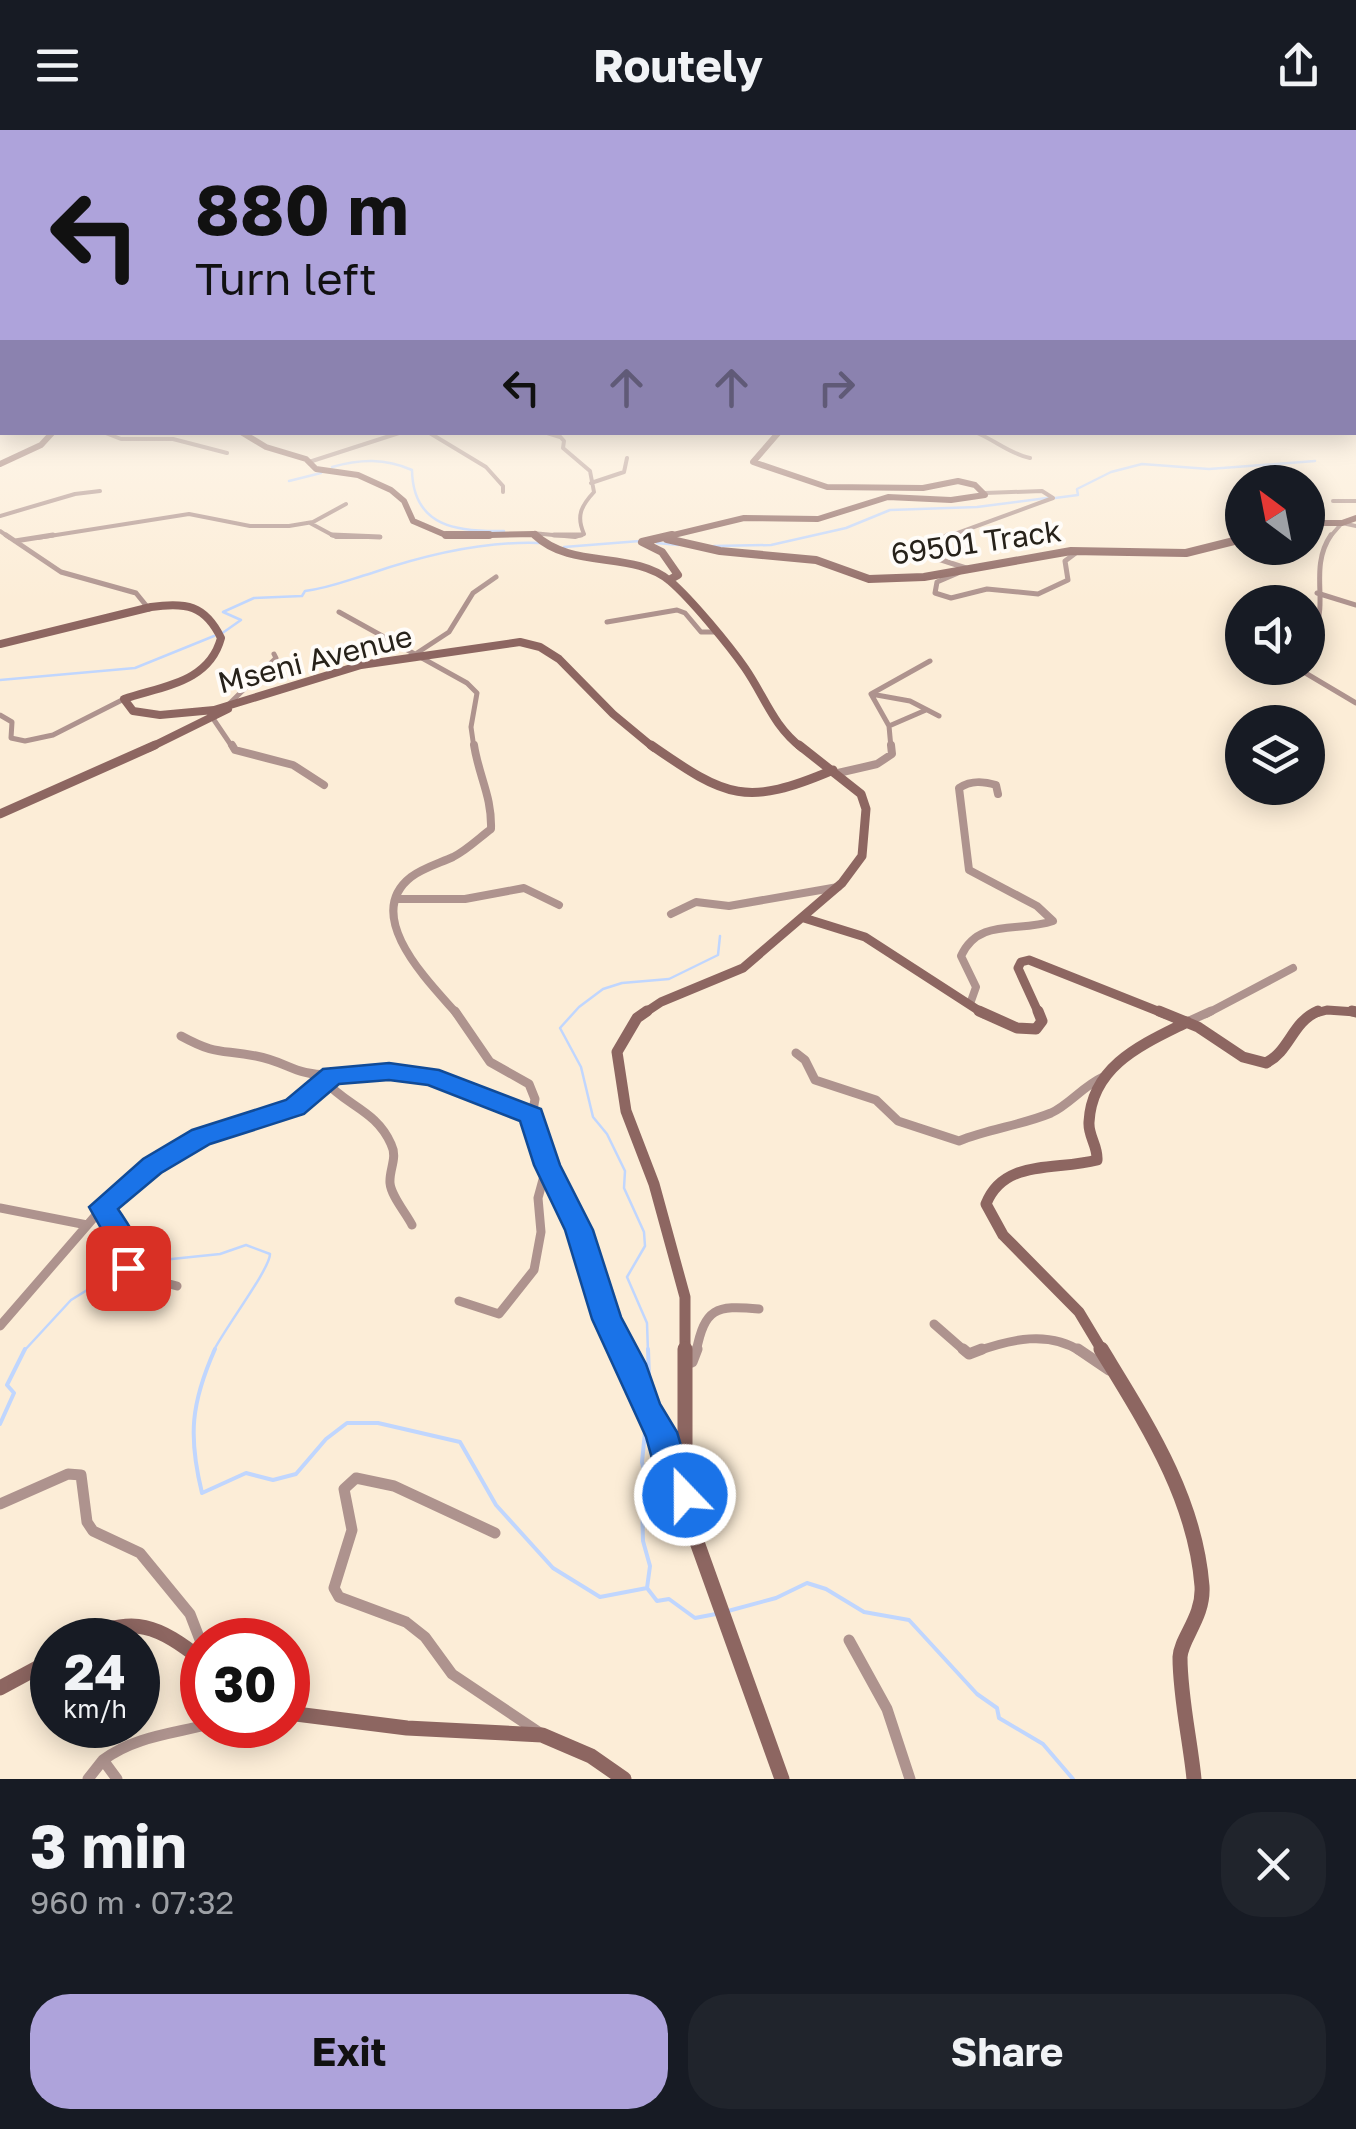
<!DOCTYPE html>
<html lang="en">
<head>
<meta charset="utf-8">
<style>
	:root { --surface:#171b24; --page:#20242c; --text:#f1f3f6; --muted:#9ea1a6; --accent:#aea3db }
	body { margin:0; font-family:"Golos Text",sans-serif; background:var(--page); color:var(--text); height:100vh; display:flex; flex-direction:column; font-size:38px; white-space:nowrap }
	* { box-sizing:border-box; margin:0 }
	p { font-size:32px; color:var(--muted) }
	.icon { flex:none; width:55px; height:55px; fill:none; stroke:currentColor; stroke-width:2; stroke-linecap:round; stroke-linejoin:round }
	.map { position:relative; height:1649px; overflow:hidden }
	.drawer { display:flex; flex-direction:column; background:var(--surface); flex:1 }
	.drawer>* { flex:none }
	.top-card { position:absolute; left:0px; top:0px; width:1358px; height:305px; box-shadow:0 5px 25px #0003; background:#aea3db; color:#111; overflow:hidden }
	.needle { width:65px; rotate:328deg }
	.controls { position:absolute; left:1225px; top:335px; display:grid; gap:20px }
	.controls a { display:grid; place-items:center; width:100px; height:100px; border-radius:50%; background:var(--surface); box-shadow:0 5px 25px #0003; font-size:50px }
	.speed { position:absolute; left:30px; top:1488px; display:flex; gap:20px; font-size:50px; font-weight:700; text-align:center }
	.speed>* { display:grid; place-content:center; width:130px; height:130px; border-radius:50%; background:var(--surface); box-shadow:0 5px 25px #0003; line-height:1 }
	.speed small { font-size:25px; font-weight:400 }
	.speed .limit { border:15px solid #d22; background:#fff; color:#111 }
	.pin { position:absolute; display:grid; place-items:center; width:85px; height:85px; color:#fff; margin:-42px; border-radius:20px; box-shadow:0 5px 15px #0006 }
	.me { position:absolute; width:110px; margin:-55px; rotate:338deg; stroke-linejoin:round; filter:drop-shadow(0 0 8px #0008) }
	.turn { display:flex; align-items:center; gap:35px; height:210px; padding:0 30px; font-size:45px }
	.turn .icon { width:130px; height:130px; stroke-width:2.5 }
	.turn b { display:block; font-size:70px; line-height:85px }
	.lanes { display:flex; align-items:center; height:95px; padding:0 30px; background:#0003; justify-content:center; gap:50px; direction:ltr }
	.lanes .off { opacity:.35 }
	.round { display:grid; place-items:center; flex:none; width:105px; height:105px; border-radius:40px; background:var(--page) }
	.headline { display:flex; align-items:center; justify-content:space-between; height:170px; padding:0 30px }
	h1 { font-size:60px; font-weight:700; line-height:75px }
	.primary-button { display:flex; gap:20px; margin-top:auto; padding:20px 30px }
	.primary-button a { flex:1; height:115px; border-radius:40px; background:var(--accent); color:#111; font-size:40px; font-weight:700; line-height:115px; text-align:center }
	.primary-button a+a { background:var(--page); color:var(--text) }
	header { display:flex; justify-content:space-between; align-items:center; height:130px; padding:0 30px; background:var(--surface); font-size:45px; font-weight:700 }
	.map>svg:first-child { display:block }
</style>
</head>
<body>
<header><svg class="icon" aria-label="menu" viewBox="0 0 24 24"><path d="M4 6h16M4 12h16M4 18h16"/></svg>Routely<svg class="icon" aria-label="share" viewBox="0 0 24 24"><path d="M12 15V3M7 8l5-5 5 5M5 13v7h14v-7"/></svg></header>
<div class="map">
<svg width="1356" height="1649" viewBox="0 0 1356 1649">
	<rect width="100%" height="100%" fill="#fcedd7"/>
	<g fill="none" stroke-linecap="round" stroke-linejoin="round">
		<path stroke="#c0d6fe" stroke-width="2.5" d="M332,337c28,-8 53,-9 80,3 1,58 47,62 92,61
			M289,351l32,-8
			M1055,368l23,-3 -1,-6 34,-17 31,-8 67,5 106,-8
			M657,413l22,2
			M714,416l57,-1 75,-17 44,-18 87,-3 70,-9
			M564,417l76,-6
			M221,504l20,-14 -18,-8 31,-14 48,-2 3,-5c25,-3 43,-11 67,-18 53,-18 111,-32 167,-30
			M0,550l135,-12 79,-32
			M133,1133l87,-9 26,-9 24,9c0,15 -46,75 -57,98
			M23,1222l48,-52 55,-34
			M648,1222l-1,-29 -20,-46 18,-31 -1,-14 -20,-44 1,-17 -18,-37 -14,-17 -12,-50 -21,-39 19,-21 24,-18 19,-6 47,-4 49,-24 2,-19"/>
		<path stroke="#c0d6fe" stroke-width="4" d="M215,1219c-24,54 -27,87 -13,144l44,-20 27,7 23,-6 30,-35 21,-16h31l82,19 36,63 57,63 47,29 47,-9
			M648,1219l2,55
			M646,1292l-4,40 6,28 -6,14 1,37 7,25 -3,22 10,13 12,-2 26,19 21,-4
			M0,1294l14,-31 -7,-8 18,-36
			M728,1481l48,-13 31,-15 19,6 38,23 45,8 68,74 20,14 2,10 44,26 30,35"/>
		<path stroke="#ae938e" stroke-width="4" d="M103,302l18,7h52l54,14
			M428,302l58,35 17,19v6
			M544,302l16,5
			M975,302c20,8 35,22 55,26
			M309,332l93,-30
			M591,353l33,-11 3,-14
			M1333,371h23
			M0,386l75,-22 25,-3
			M310,393l26,14h44
			M0,401l10,7
			M532,403l43,4 9,-3c-8,-18 -3,-28 10,-42l-4,-21 -27,-23 1,-7 -8,-9
			M37,408l152,-24 61,12h39l24,-4 33,-18
			M944,408l109,-40 -11,-7 -57,2
			M1329,408l13,-15 14,3"/>
		<path stroke="#ae938e" stroke-width="5" d="M6,405l55,37 75,21 13,16
			M332,405l48,2
			M554,405h27
			M948,405l-23,14 10,9 31,10
			M15,411l38,-6
			M958,443l-21,9 -2,11 16,5 36,-9 51,5 30,-14 -3,-19 12,-9
			M1317,463l39,12
			M339,482l128,71 10,10 -6,34 3,21
			M607,492l70,-12 8,3 16,19h13
			M1308,504c26,-20 -2,-63 23,-99
			M417,523l32,-21 24,-39 23,-16
			M1297,538l59,35
			M871,564l39,7 29,15
			M227,576l49,-48 -2,-4
			M0,585l12,7 -1,16 14,3 28,-6 71,-36
			M212,587l21,31
			M889,596l37,-16
			M891,618l-2,-22 -18,-32 59,-33"/>
		<path stroke="#ae938e" stroke-width="8" d="M232,615l3,5 58,15 31,20
			M838,643l39,-9 15,-10 -1,-9
			M396,769h69l59,-11 35,17
			M671,784l25,-12 33,4 109,-19
			M970,874l6,-17 -15,-31c18,-39 58,-23 92,-35l-16,-15 -68,-36 -10,-82c12,-8 24,-7 37,-3l2,9
			M457,884c-27,-31 -96,-98 -46,-137 12,-9 29,-14 42,-20 14,-7 26,-19 38,-28 1,-33 -12,-52 -17,-84
			M1206,884l87,-46"/>
		<path stroke="#ae938e" stroke-width="9" d="M455,881l35,51 39,22 6,15 -3,17
			M1187,892l24,-11
			M796,923l9,7 10,20 61,20 22,21 61,20c30,-12 63,-16 92,-28 18,-8 32,-27 52,-36
			M332,945c79,-6 128,12 200,41
			M324,950c22,26 52,30 67,64 7,14 -2,25 -1,39 1,13 16,30 22,42
			M532,986c13,44 32,76 48,117 15,41 24,80 44,119
			M103,1077l22,38 3,23 11,8 38,10
			M0,1078l87,17
			M459,1171l40,13 35,-44 7,-38 -3,-34 9,-33
			M934,1194l32,28
			M0,1196l103,-119 30,-27 68,-43 94,-30 37,-32c-37,1 -44,-13 -76,-19 -36,-7 -38,0 -75,-20
			M696,1222c9,-44 19,-47 63,-43
			M975,1222c36,-13 74,-22 107,0"/>
		<path stroke="#ae938e" stroke-width="11" d="M623,1219l23,61 15,22 20,58
			M963,1219l6,5 13,-5
			M1078,1219l31,21
			M685,1234l7,-2 5,-13
			M0,1374l68,-30 13,1 6,47 6,9 47,22 50,61 12,31
			M495,1403l-101,-47 -38,-8 -12,11 8,41 -18,58 5,9 67,25 19,15 27,37 88,59
			M849,1510l38,69 23,70
			M88,1649l15,-19
			M117,1649l-14,-19c31,-23 67,-26 103,-35"/>
		<path stroke="#8d6661" stroke-width="6" d="M241,302l25,15 40,12 10,10 42,6 33,15 13,11 9,20 35,15 86,-2 4,4
			M0,334l41,-19 12,-13
			M1308,393h34l14,-5
			M661,408l83,-20 74,1 70,-22 63,3 34,-5 -10,-10 -17,-4 -35,7 -96,-1 -74,-25 26,-30"/>
		<path stroke="#8d6661" stroke-width="8" d="M446,405h43
			M535,405c37,35 98,15 135,46 21,18 59,64 75,87 20,29 28,58 57,80
			M667,409l53,12 96,9 53,19 55,-2 147,-26 115,2 56,-14
			M669,450l9,-5 -16,-23 -20,-10 30,-7
			M0,514l151,-37c35,-5 54,-2 70,31 -12,45 -59,48 -97,61l9,12 27,4 54,-5 147,-45 159,-23 20,5 19,12 54,55 41,34
			M149,618l79,-39"/>
		<path stroke="#8d6661" stroke-width="9" d="M651,615c76,53 95,62 182,25
			M0,684l155,-69
			M804,788l61,19 119,77
			M643,884l18,-12 82,-34 99,-85 20,-27 4,-47 -5,-15 -62,-49
			M1039,884l-21,-46 3,-6 8,-2 136,54
			M1312,884l15,-4 29,2"/>
		<path stroke="#8d6661" stroke-width="11" d="M647,881l-10,7 -20,34 9,59 28,73 31,113v55
			M979,881l38,17 19,1 6,-8 -4,-10
			M1159,881l39,16 45,30 23,6c24,-12 26,-41 52,-52
			M1352,881l4,1
			M1103,1222l-24,-40 -76,-77 -17,-31c18,-46 71,-33 111,-44 1,-14 -9,-24 -8,-38 3,-57 54,-78 98,-100"/>
		<path stroke="#8d6661" stroke-width="15" d="M685,1219v146l8,36 89,248
			M1101,1219c45,74 94,148 101,237 2,31 -21,52 -22,71 0,40 10,82 14,122
			M82,1510c51,-26 77,-14 120,20
			M0,1558l52,-28
			M288,1583l119,15 135,7 49,21 33,23"/>
	</g>
	<linearGradient id="sky" x2="0" y2="1"><stop stop-color="#98c2f1"/><stop offset="0.51" stop-color="#fef7ed"/><stop offset="1" stop-color="#fef7ed" stop-opacity="0"/></linearGradient>
	<rect width="1356" height="472" fill="url(#sky)"/>
	<path fill="#1a73e8" stroke="#114b97" stroke-width="2.5" d="M389,933l50,7 102,39 19,56 33,65 28,87 25,47 14,40 17,28 13,44 12,19 -5,11 -12,5 -11,-5 -15,-22 -13,-47 -54,-118 -27,-89 -31,-65 -14,-44 -92,-36 -39,-5 -50,4 -35,30 -94,30 -49,29 -43,36c13,20 32,44 20,67l-10,4 -11,-4 -6,-30 -22,-39 54,-48 49,-29 94,-30 37,-31z"/>
	<g text-anchor="middle" dominant-baseline="central" stroke-width="8" stroke-linejoin="round" paint-order="stroke">
		<g font-size="30" fill="#27221a" stroke="#fffcf8">
			<text transform="translate(976 412) rotate(-8)">69501 Track</text>
			<text transform="translate(315 529) rotate(-14)">Mseni Avenue</text>
		</g>
	</g>
</svg>
<div class="controls">
<a><svg class="needle" viewBox="-14 -14 28 28"><path d="M0-13l5 13h-10z" fill="#e53935"/><path d="M0 13l5-13h-10z" fill="#9ea1a6"/></svg></a>
<a><svg class="icon" aria-label="sound" viewBox="0 0 24 24"><path d="M4 9h4l5-4v14l-5-4H4zM17 9q2 3 0 6"/></svg></a>
<a><svg class="icon" aria-label="layers" viewBox="0 0 24 24"><path d="M12 4l9 5-9 5-9-5zM3 14l9 5 9-5"/></svg></a>
</div>
<div class="speed"><div>24<small>km/h</small></div><div class="limit">30</div></div>
<div class="pin" style="left:128px;top:1138px;background:#d93025"><svg class="icon" aria-label="arrive" viewBox="0 0 24 24"><path d="M6 21V4h12l-3 4 3 4H6"/></svg></div>
<svg class="me" style="left:685px;top:1365px" viewBox="-20 -20 40 40"><circle r="17" fill="#1a73e8" stroke="#fff" stroke-width="3"/><path d="M0-11L8 9 0 5-8 9z" fill="#fff"/></svg>
<div class="top-card">
<div class="turn"><svg class="icon" aria-label="left" viewBox="0 0 24 24"><path d="M17 20v-9H6M10 6l-5 5 5 5"/></svg><div><b>880 m</b>Turn left</div></div>
<div class="lanes"><svg class="icon" aria-label="left" viewBox="0 0 24 24"><path d="M17 20v-9H6M10 6l-5 5 5 5"/></svg><svg class="icon off" aria-label="ahead" viewBox="0 0 24 24"><path d="M12 20V5M6 11l6-6 6 6"/></svg><svg class="icon off" aria-label="ahead" viewBox="0 0 24 24"><path d="M12 20V5M6 11l6-6 6 6"/></svg><svg class="icon off" aria-label="right" viewBox="0 0 24 24"><path d="M7 20v-9h11M14 6l5 5-5 5"/></svg></div>
</div>
</div>
<section class="drawer">
<div class="headline"><div><h1>3 min</h1><p>960 m · 07:32</p></div><a class="round"><svg class="icon" aria-label="close" viewBox="0 0 24 24"><path d="M6 6l12 12M18 6L6 18"/></svg></a></div>
<div class="primary-button"><a>Exit</a><a>Share</a></div>
</section>
</body>
</html>
